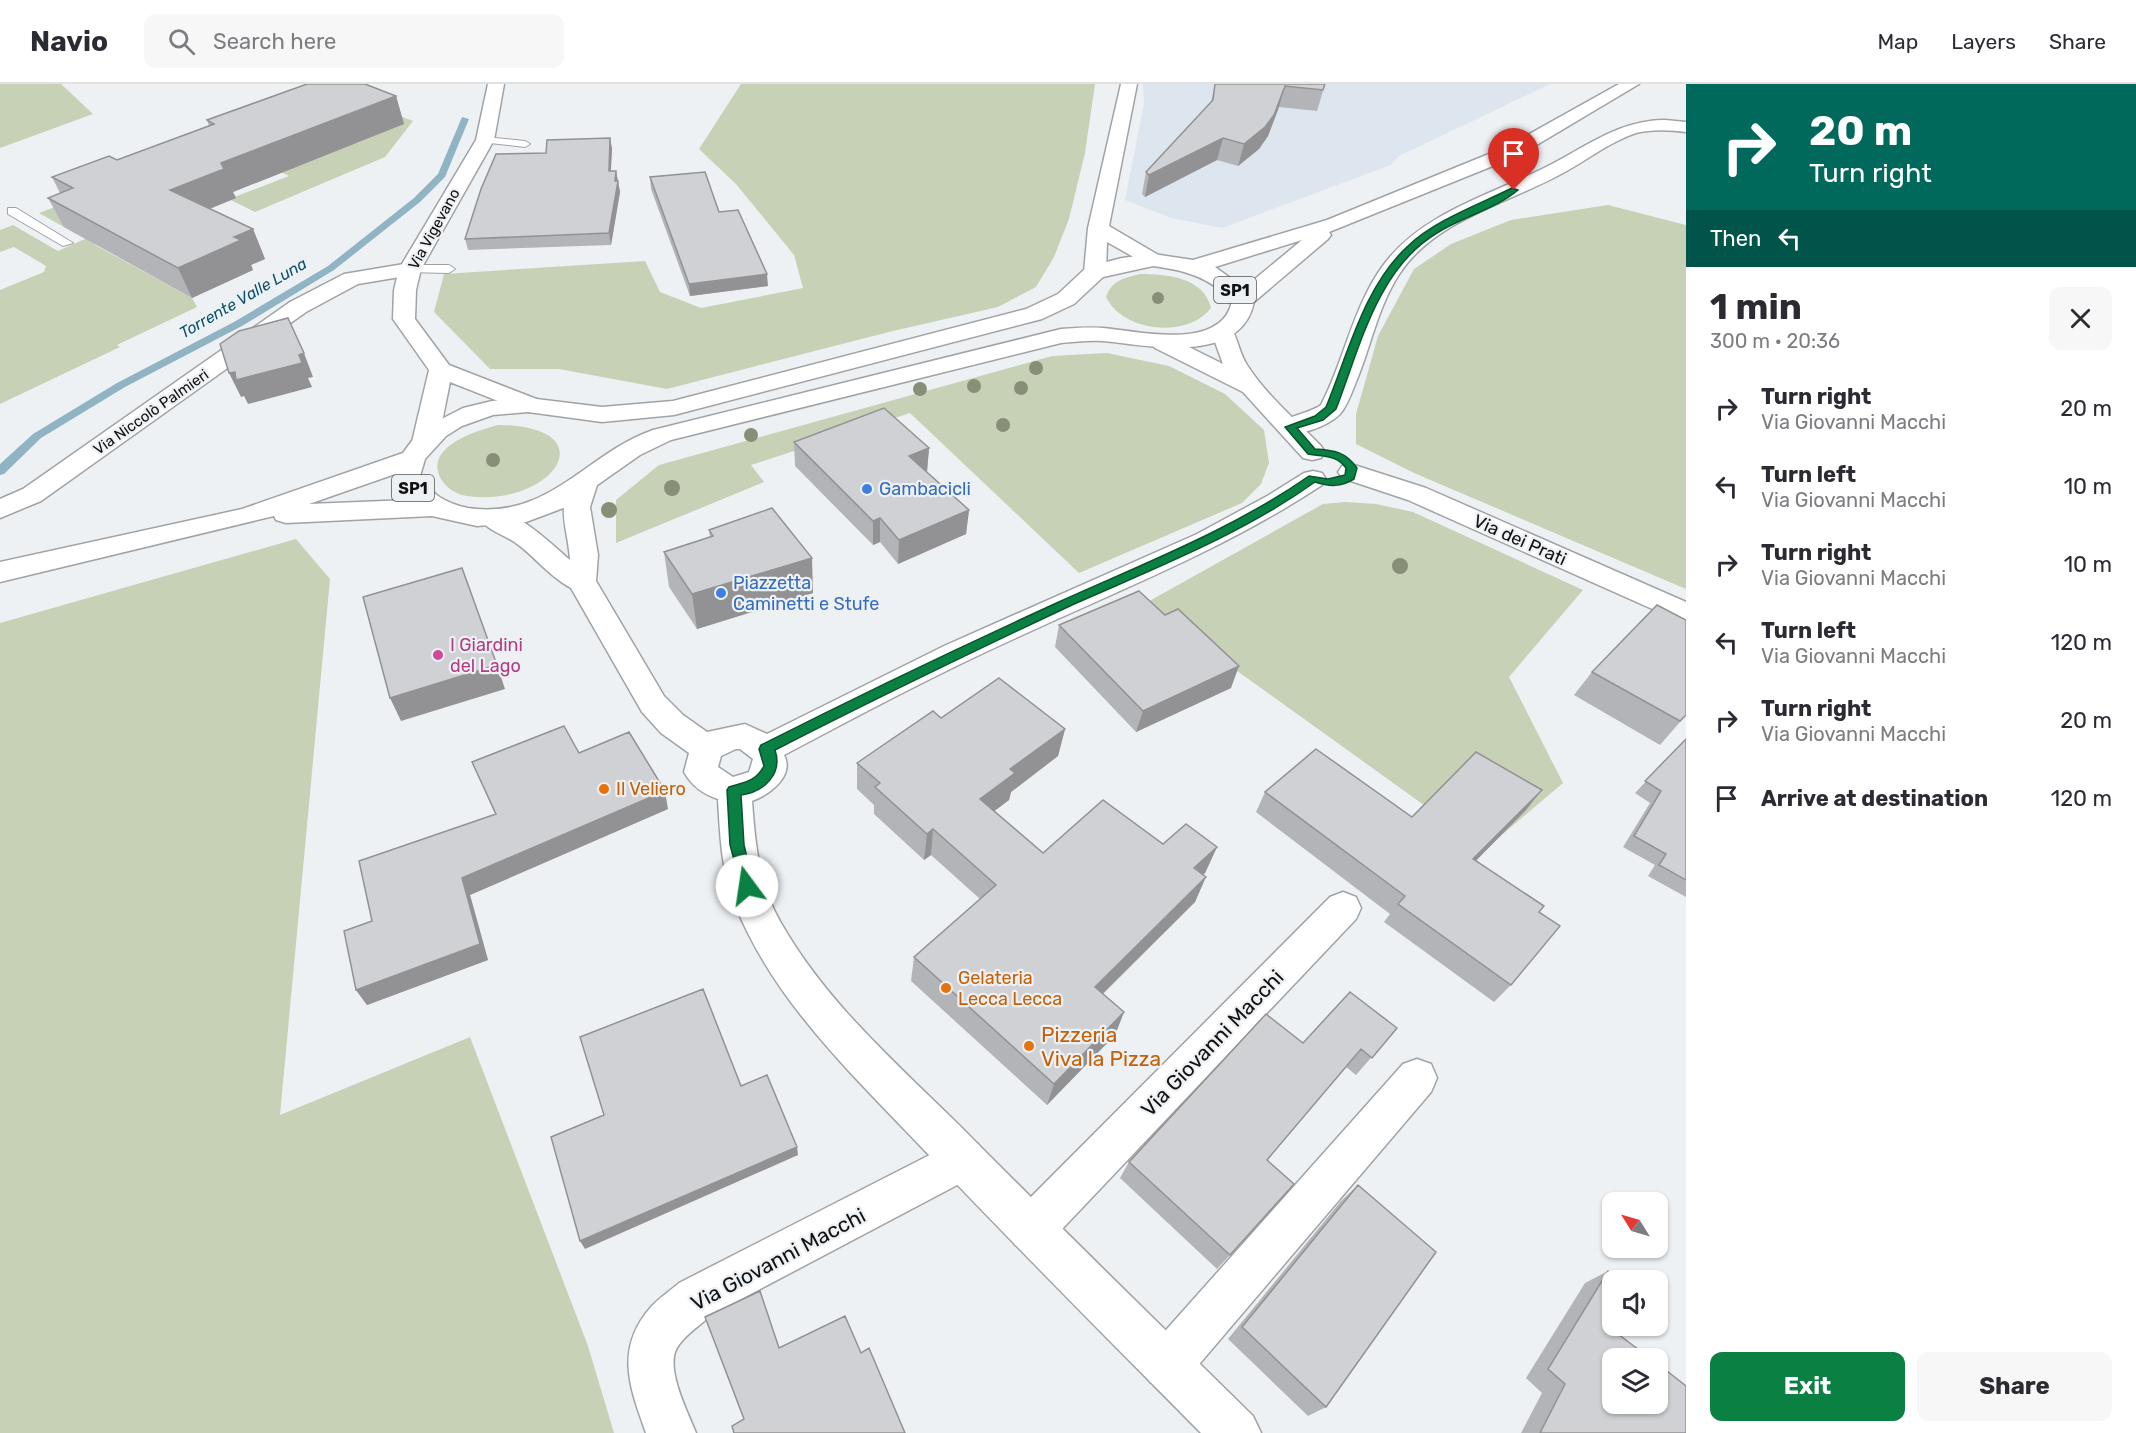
<!DOCTYPE html>
<html lang="en">
<head>
<meta charset="utf-8">
<style>
	:root { --surface:#fff; --page:#f7f7f7; --text:#2b2b33; --muted:#7c7c81; --line:#e1e1e2; --accent:#0b8043 }
	body { margin:0; font-family:Rubik,sans-serif; background:var(--page); color:var(--text); height:100vh; display:flex; flex-direction:column; font-size:22px; white-space:nowrap }
	* { box-sizing:border-box; margin:0 }
	p { font-size:20px; color:var(--muted) }
	.icon { flex:none; width:33px; height:33px; fill:none; stroke:currentColor; stroke-width:2; stroke-linecap:round; stroke-linejoin:round }
	.map { position:relative; flex:1; overflow:hidden }
	.sheet { display:flex; flex-direction:column; background:var(--surface); width:450px }
	.sheet>* { flex:none }
	.top-card { background:#00695c; color:#fff; overflow:hidden }
	.needle { width:39px; rotate:307deg }
	.tools { position:absolute; left:1602px; top:1108px; display:grid; gap:12px }
	.tools a { display:grid; place-items:center; width:66px; height:66px; border-radius:12px; background:var(--surface); box-shadow:0 2px 4px #0004; font-size:30px }
	.pin { position:absolute; display:grid; place-items:center; width:51px; height:51px; color:#fff; margin:-62px -26px; border-radius:50% 50% 50% 0; rotate:-45deg; box-shadow:0 0 6px #0007 }
	.pin .icon { rotate:45deg }
	.me { position:absolute; width:66px; margin:-33px; rotate:346deg; stroke-linejoin:round; filter:drop-shadow(0 0 4px #0008) }
	.turn { display:flex; align-items:center; gap:21px; height:126px; padding:0 24px; font-size:27px }
	.turn .icon { width:78px; height:78px; stroke-width:2.5 }
	.turn b { display:block; font-size:42px; line-height:51px }
	.then { display:flex; align-items:center; height:57px; padding:0 24px; background:#0003; gap:12px; font-size:22px }
	.round { display:grid; place-items:center; flex:none; width:63px; height:63px; border-radius:12px; background:var(--page) }
	.summary { display:flex; align-items:center; justify-content:space-between; height:102px; padding:0 24px }
	h1 { font-size:36px; font-weight:700; line-height:45px }
	.action { display:flex; gap:12px; margin-top:auto; padding:12px 24px }
	.action a { flex:1; height:69px; border-radius:12px; background:var(--accent); color:#fff; font-size:24px; font-weight:700; line-height:69px; text-align:center }
	.action a+a { background:var(--page); color:var(--text) }
	ul { padding:0; list-style:none }
	li { display:flex; align-items:center; gap:18px; height:78px; padding:0 24px }
	li div { flex:1 }
	li b { display:block; font-size:22px }
	li em { font-style:normal }
	header { display:flex; align-items:center; gap:36px; box-sizing:border-box; height:84px; padding:0 30px; background:var(--surface); border-bottom:2px solid var(--line) }
	header strong { font-size:28px }
	nav { display:flex; gap:33px; margin-inline-start:auto; font-size:21px }
	.search { width:420px; height:54px; background:var(--page); display:flex; align-items:center; gap:15px; box-sizing:border-box; padding:0 21px; border-radius:12px; color:var(--muted); font-size:22px }
	main { display:flex; flex:1; min-height:0 }
	.map>svg:first-child { display:block }
</style>
</head>
<body>
<header>
<strong>Navio</strong>
<div class="search"><svg class="icon" aria-label="search" viewBox="0 0 24 24"><circle cx="10" cy="10" r="6"/><path d="M15 15l6 6"/></svg>Search here</div>
<nav><a>Map</a><a>Layers</a><a>Share</a></nav>
</header>
<main>
<div class="map">
<svg width="1686" height="1349" viewBox="0 0 1686 1349">
	<rect width="100%" height="100%" fill="#eef1f4"/>
	<path fill="#dde5ef" d="M1143,0h407l-151,72 -8,9 -169,63 -51,-10 -46,-18 19,-97z"/>
	<path fill="#c7d1b6" d="M0,0h61l32,30 -93,34z
		M741,0h354l-10,69 -16,66 -15,38 -18,30 -38,20 -105,24 -226,58 -108,-20h-69l-56,-57 10,-38 201,-13 15,31 41,16 102,-20 -9,-33 -58,-71 -37,-35z
		M389,28l24,9 -28,36 -130,55 -26,-13 60,-23 -26,-13 70,-29 24,9 46,-19z
		M84,112l11,49 97,53 5,9 -80,38 3,2 -120,57v-114l44,-18 2,-6 -32,-19 -14,5v-22l13,-5 45,26 27,-12 -46,-26z
		M1608,121l78,20v364l-272,-116 -58,-29v-30l22,-78 36,-67 37,-25 60,-24z
		M1140,190c26,0 64,3 71,34 -24,31 -88,24 -105,-11 6,-17 18,-19 34,-23z
		M1107,269l62,13 56,28 39,36 5,33 -8,21 -19,19 -163,70 -169,-160 -159,52 13,17 -148,61v-43l43,-35 393,-109z
		M498,341c111,1 55,83 -31,71 -10,-1 -21,-8 -26,-17 -18,-32 35,-48 57,-54z
		M1345,418l31,2 37,8 170,78 -74,87 54,106 -72,61 -63,-36 -284,-204 179,-100z
		M296,455l34,40 -50,536 190,-78 118,309 26,87h-614v-810z"/>
	<g fill="none" stroke-linecap="round" stroke-linejoin="round">
		<path fill="#90b4c4" fill-rule="evenodd" d="M462,33l7,2 -24,58 -25,25 -86,68 -92,56 -117,61 -84,51 -37,36 -4,1v-11l33,-30 84,-51 117,-61 94,-56 86,-68 24,-24z"/>
		<g stroke="#a0a3a6" stroke-width="2">
			<path id="service" d="M485,53l40,4 5,3 -5,3 -44,-5v-4z
				M8,124h8l57,35 -10,3 -55,-32z
				M410,181h39l6,4 -6,4 -43,-1 -2,-3z"/>
		</g>
		<g stroke="#a0a3a6" stroke-width="3">
			<path id="minor" d="M1665,36l21,2v10c-16,-2 -34,-3 -50,1 -27,9 -50,28 -75,41 -53,29 -126,46 -161,99 -22,33 -29,73 -44,109 -4,10 -9,24 -16,32 -13,13 -42,23 -59,18l-4,-5c9,-12 32,-13 44,-22 24,-46 32,-100 64,-142 38,-50 105,-68 159,-95 41,-20 74,-48 121,-48z
				M410,179l8,1 3,5 -3,5 -60,10 -52,28 -265,189 -41,17v-19l23,-10 267,-187 54,-28z
				M1343,808l13,5 5,11 -5,11 -309,326 -16,6 -16,-6 -6,-16 6,-16 315,-316z
				M1417,975l14,5 6,14 -6,14 -247,290 -17,7 -17,-7 -7,-17 7,-17 253,-284z
				M963,1054l15,6 6,15 -6,15 -267,141c-11,11 -30,22 -36,37 -7,22 13,61 21,81h-50c-16,-45 -32,-84 5,-126 8,-9 19,-16 28,-24z"/>
		</g>
		<g stroke="#a0a3a6" stroke-width="3">
			<path id="tertiary" d="M488,0h16l-10,56 -73,129 -5,21 -1,29 34,46 90,35 3,5 -3,5 -9,2 -9,-2 -71,-28 -12,60 -4,5 -9,3 -9,-3 -4,-5 17,-72 -36,-51 1,-29 5,-21 77,-129z
				M1121,0h16l-28,142 51,30 4,4 -4,4h-14l-39,-22 -1,30 -3,5h-16l-3,-5 4,-44z
				M1222,240l8,2c8,12 9,27 17,39 20,31 49,55 74,81l4,6 -4,6 -9,2 -9,-2 -60,-66 -88,-44 -4,-5 4,-5h16l52,26 -12,-33 3,-5z
				M1351,380l75,24 260,114v22l-278,-124 -66,-22 -4,-6 4,-6z
				M1313,387l9,2 4,6 -4,6c-92,61 -193,101 -293,147 -83,37 -164,80 -245,123 11,21 -15,40 -32,46 3,42 7,85 29,122 45,79 115,140 179,203 97,98 195,194 293,290l8,17h-60c-91,-92 -183,-184 -272,-278 -73,-77 -156,-153 -195,-253 -13,-33 -14,-69 -16,-103 -15,-5 -26,-13 -34,-27l5,-19 -28,-20 -19,-21 -71,-124c-23,-12 -37,-33 -58,-47 -12,-7 -27,-12 -35,-24l4,-6c29,-8 67,31 88,49 -2,-34 -16,-52 6,-84l9,-2 9,2 4,6 -8,25 8,48 -2,26 68,115 19,19 24,17 38,-8 22,10 177,-88 253,-112 72,-39 35,-22zM736,665h4l13,10 -4,13 -16,5 -15,-10 3,-11z"/>
		</g>
		<g stroke="#a0a3a6" stroke-width="3">
			<path id="primary" d="M1619,0h20l-119,71 -191,77 2,3 -3,4 -74,63c-13,64 -108,43 -151,39 -14,-1 -28,1 -42,2l-390,97 -31,15 -74,52 -40,15 -49,4 -45,-10 -146,7 -10,-3 -2,-4 -274,66v-20l242,-53 161,-56 11,-15 14,-12 35,-18 29,-7 36,-3 74,9 71,-6 353,-92 32,-15 29,-27 35,-9 31,-4 40,6 134,-40 179,-73zM1302,156l-58,48 -29,-21zM1153,182c31,4 57,11 79,35 -10,51 -94,30 -129,27 -14,-1 -28,0 -42,1l-408,101c-68,24 -104,90 -185,78 -21,-4 -38,-14 -48,-32l5,-17 21,-23 16,-10 31,-11 35,-3 74,10 72,-7 368,-96 32,-15 29,-27zM395,390l14,26 -100,4z"/>
		</g>
		<use href="#service" fill="#fff" fill-rule="evenodd"/>
		<use href="#minor" fill="#fff" fill-rule="evenodd"/>
		<use href="#tertiary" fill="#fff" fill-rule="evenodd"/>
		<use href="#primary" fill="#fff" fill-rule="evenodd"/>
	</g>
	<g fill="#879076">
		<circle cx="1158" cy="214" r="6"/>
		<circle cx="1036" cy="284" r="7"/>
		<circle cx="974" cy="302" r="7"/>
		<circle cx="1021" cy="304" r="7"/>
		<circle cx="920" cy="305" r="7"/>
		<circle cx="1003" cy="341" r="7"/>
		<circle cx="751" cy="351" r="7"/>
		<circle cx="493" cy="376" r="7"/>
		<circle cx="672" cy="404" r="8"/>
		<circle cx="609" cy="426" r="8"/>
		<circle cx="1400" cy="482" r="8"/>
	</g>
	<path fill="#b3b4b7" d="M1215,0h110l-8,27 -38,-4 -11,29 -9,13 -21,17 -21,-6 -72,37 -3,-3 4,-22 65,-70z
		M396,12l8,28 -171,68 3,6 -26,11 43,20 12,30 -14,6 2,5 -61,28 -128,-71 -16,-29 12,-5 -8,-16 65,-17 92,-34 -2,-6z
		M610,54l2,11 -1,22h5l4,21 -9,53 -143,5 -3,-11 81,-86z
		M650,93l69,35 49,74 -78,10 -39,-107z
		M794,358l135,6 -2,24 42,38 -3,24 -68,30 -18,-22 -7,3 -78,-79z
		M709,446l104,63 -116,36 -28,-42 -5,-35 46,-15z
		M1059,541l172,63 -95,44 -81,-85z
		M1592,588l94,43 -26,30 -86,-50z
		M941,634l124,11 -7,27 -47,36 -2,8 -15,11 49,42 120,-9 54,3 -12,26 -2,2 -8,27 -92,92 21,18 -9,23 -68,70 -136,-124 3,-24 66,-58 -49,-44 -7,5 -50,-46v-9l-17,-16v-26z
		M1686,655v158l-38,-21 7,-11 -32,-18 27,-44 -15,-10z
		M579,669l89,56 -198,86 18,65 -121,45 -11,-15 16,-69 123,-107 -23,-52z
		M1265,708l147,25 114,-7 -50,50 63,52 -28,73 -17,17 -110,-80 6,-8 -134,-102z
		M1397,944l-41,47 -10,-8 -79,93 -37,95 -13,14 -97,-91 9,-16 174,-119z
		M1358,1101l-32,222 -18,9 -80,-77 113,-138z
		M1608,1187l10,63 68,99h-165l21,-40 -16,-15 59,-95z"/>
	<path fill="#929295" d="M1285,2l-6,21 -11,29 -9,13 -21,17 6,-22z
		M396,12l8,28 -171,68 3,6 -52,21 -14,-29 51,-27z
		M610,54l2,11 -2,33 -1,-11z
		M1223,54l-6,22 -72,37 4,-22z
		M616,87l4,21 -9,53 -2,-12z
		M253,145l12,30 -14,6 2,5 -61,28 -14,-30 56,-31z
		M767,190l1,12 -78,10 -1,-12z
		M304,269l9,24 -5,1 4,9 -64,17 -4,-8 -3,1 -12,-24z
		M929,364l-2,24 -18,-16z
		M969,426l-3,24 -68,30 1,-24z
		M880,434v24l-7,3v-24z
		M812,474l1,35 -116,36 -5,-35z
		M497,581l8,24 -104,32 -11,-23z
		M1239,582l-8,22 -95,44 7,-21z
		M1065,645l-7,27 -47,36 -2,8 -33,25 4,-26 30,-30z
		M1542,706l-16,20 -67,68 14,-19z
		M665,707l3,18 -198,86 18,65 -121,45 -11,-15 106,-112z
		M933,745l-2,26 -7,5 3,-26z
		M1217,763l-12,26 -22,20 11,-25z
		M1206,793l-11,25 -109,108 9,-23z
		M1124,928l-9,23 -68,70 7,-21z
		M797,1063l1,8 -213,94 -5,-8z"/>
	<path fill="#d0d1d5" stroke="#929295" stroke-width="1.5" d="M307,0h58l31,12 -175,67 3,6 -54,21 83,39 -19,8 7,3 -63,28 -130,-70 25,-10 -21,-11 57,-21 8,4 97,-36 -7,-4z
		M1215,0h110l-2,6 -38,-4 -11,29 -9,12 -21,17 -21,-6 -74,37 -3,-3 67,-72z
		M610,54l-1,33h7l-1,10h3l-9,52 -144,6 16,-50 15,-35 50,-1 1,-13z
		M705,88l14,40 19,-2 29,64 -78,10 -39,-107z
		M288,234l16,35 -5,2 3,8 -66,17 -1,-8 -6,1 -9,-29 19,-13z
		M884,324l45,40 -20,8 60,54 -70,30 -19,-22 -7,3 -79,-79z
		M772,424l40,50 -120,36 -28,-42 49,-16 -4,-6z
		M462,484l35,97 -107,33 -27,-101z
		M1139,507l26,24 13,-6 61,57 -96,45 -84,-86z
		M1657,521l29,15v95l-6,6 -88,-49z
		M999,594l66,51 -55,40 5,4 -35,26 63,54 60,-53 60,44 23,-20 31,23 -23,21 12,9 -111,110 29,25 -70,72 -140,-127 82,-72 -63,-56 -6,5 -52,-47 5,-4 -23,-20 76,-52 8,7z
		M564,642l15,27 50,-21 36,59 -203,87 18,66 -124,46 -12,-59 28,-10 -13,-60 137,-47 -24,-52z
		M1686,655v141l-27,-15 7,-11 -32,-18 27,-45 -16,-10z
		M1316,665l96,68 64,-65 66,38 -69,69 71,47 -5,6 21,14 -49,59 -113,-81 7,-8 -140,-104z
		M703,905l38,97 26,-11 30,72 -217,94 -29,-104 53,-22 -24,-78z
		M1350,908l47,36 -25,30 -11,-9 -94,111 27,24 -64,71 -101,-93 137,-148 37,29z
		M1358,1101l78,67 -110,155 -84,-80z
		M1608,1187l13,10h-9v45h11l-5,8 33,25h-39v45h46v-40l28,22v47h-146l25,-49 -17,-15z
		M760,1207l19,57 66,-32 16,37 8,-5 36,85h-171l-2,-7 12,-7 -39,-102z"/>
	<path fill="#0b8043" stroke="#07532c" stroke-width="1.5" d="M1512,104l6,2c-22,19 -56,27 -81,43 -60,36 -77,114 -101,176l-13,11 -26,8 18,21c19,1 31,3 42,19l-3,11c-13,8 -24,8 -39,3 -74,53 -160,86 -243,123 -100,47 -199,95 -297,145 8,24 -11,42 -34,45l3,50 10,41 -2,4h-10l-12,-45 -3,-55 2,-3c16,-5 26,-5 35,-21l-5,-17 2,-4c99,-50 199,-98 300,-144 84,-38 172,-72 248,-125l19,3 17,-4 1,-7c-10,-14 -23,-11 -38,-14l-23,-27 30,-11 11,-9c22,-53 38,-121 82,-161 27,-26 70,-41 104,-58z"/>
	<g fill="#3f7fe0" stroke="#eef1f4" stroke-width="2">
		<circle cx="867" cy="405" r="6"/>
		<circle cx="721" cy="509" r="6"/>
	</g>
	<circle fill="#d1479c" stroke="#eef1f4" stroke-width="2" cx="438" cy="571" r="6"/>
	<g fill="#e8710a" stroke="#eef1f4" stroke-width="2">
		<circle cx="604" cy="705" r="6"/>
		<circle cx="946" cy="904" r="6"/>
		<circle cx="1029" cy="962" r="6"/>
	</g>
	<g text-anchor="middle" dominant-baseline="central" stroke-width="4.5" stroke-linejoin="round" paint-order="stroke">
		<g font-size="15" fill="#101112" stroke="#eef1f4">
			<text transform="translate(434 145) rotate(-61)">Via Vigevano</text>
			<text transform="translate(151 328) rotate(-35)">Via Niccolò Palmieri</text>
		</g>
		<g fill="#eef1f4" stroke="#535456" stroke-width="1.5">
			<rect x="1214" y="193" width="42" height="26" rx="4.5"/>
			<rect x="392" y="391" width="42" height="26" rx="4.5"/>
		</g>
		<g font-size="16" font-weight="bold" fill="#101112">
			<text x="1235" y="206">SP1</text>
			<text x="413" y="404">SP1</text>
		</g>
		<g font-size="16" font-style="italic" fill="#0b536b" stroke="#eef1f4">
			<text transform="translate(243 214) rotate(-30)">Torrente Valle Luna</text>
		</g>
		<g font-size="18" fill="#366cbe" stroke="#eef1f4" text-anchor="start">
			<text x="879" y="405">Gambacicli</text>
			<text x="733" y="499">Piazzetta<tspan x="733" dy="21">Caminetti e Stufe</tspan></text>
		</g>
		<g font-size="18" fill="#101112" stroke="#eef1f4">
			<text transform="translate(1520 456) rotate(24)">Via dei Prati</text>
		</g>
		<g font-size="18" fill="#b23c85" stroke="#eef1f4" text-anchor="start">
			<text x="450" y="561">I Giardini<tspan x="450" dy="21">del Lago</tspan></text>
		</g>
		<g font-size="18" fill="#c56008" stroke="#eef1f4" text-anchor="start">
			<text x="616" y="705">Il Veliero</text>
			<text x="958" y="894">Gelateria<tspan x="958" dy="21">Lecca Lecca</tspan></text>
		</g>
		<g font-size="21" fill="#c56008" stroke="#eef1f4" text-anchor="start">
			<text x="1041" y="950">Pizzeria<tspan x="1041" dy="24">Viva la Pizza</tspan></text>
		</g>
		<g font-size="21" fill="#101112" stroke="#eef1f4">
			<text transform="translate(1212 959) rotate(-46)">Via Giovanni Macchi</text>
			<text transform="translate(778 1175) rotate(-28)">Via Giovanni Macchi</text>
		</g>
	</g>
</svg>
<div class="tools">
<a><svg class="needle" viewBox="-14 -14 28 28"><path d="M0-13l5 13h-10z" fill="#e53935"/><path d="M0 13l5-13h-10z" fill="#7c7c81"/></svg></a>
<a><svg class="icon" aria-label="sound" viewBox="0 0 24 24"><path d="M4 9h4l5-4v14l-5-4H4zM17 9q2 3 0 6"/></svg></a>
<a><svg class="icon" aria-label="layers" viewBox="0 0 24 24"><path d="M12 4l9 5-9 5-9-5zM3 14l9 5 9-5"/></svg></a>
</div>
<div class="pin" style="left:1514px;top:106px;background:#d93025"><svg class="icon" aria-label="arrive" viewBox="0 0 24 24"><path d="M6 21V4h12l-3 4 3 4H6"/></svg></div>
<svg class="me" style="left:747px;top:802px" viewBox="-20 -20 40 40"><circle r="19" fill="#fff"/><path d="M0-13L10 11 0 6-10 11z" fill="#0b8043"/></svg>
</div>
<section class="sheet">
<div class="top-card">
<div class="turn"><svg class="icon" aria-label="right" viewBox="0 0 24 24"><path d="M7 20v-9h11M14 6l5 5-5 5"/></svg><div><b>20 m</b>Turn right</div></div>
<div class="then">Then<svg class="icon" aria-label="left" viewBox="0 0 24 24"><path d="M17 20v-9H6M10 6l-5 5 5 5"/></svg></div>
</div>
<div class="summary"><div><h1>1 min</h1><p>300 m · 20:36</p></div><a class="round"><svg class="icon" aria-label="close" viewBox="0 0 24 24"><path d="M6 6l12 12M18 6L6 18"/></svg></a></div>
<ul>
<li><svg class="icon" aria-label="right" viewBox="0 0 24 24"><path d="M7 20v-9h11M14 6l5 5-5 5"/></svg><div><b>Turn right</b><p>Via Giovanni Macchi</p></div><em>20 m</em></li>
<li><svg class="icon" aria-label="left" viewBox="0 0 24 24"><path d="M17 20v-9H6M10 6l-5 5 5 5"/></svg><div><b>Turn left</b><p>Via Giovanni Macchi</p></div><em>10 m</em></li>
<li><svg class="icon" aria-label="right" viewBox="0 0 24 24"><path d="M7 20v-9h11M14 6l5 5-5 5"/></svg><div><b>Turn right</b><p>Via Giovanni Macchi</p></div><em>10 m</em></li>
<li><svg class="icon" aria-label="left" viewBox="0 0 24 24"><path d="M17 20v-9H6M10 6l-5 5 5 5"/></svg><div><b>Turn left</b><p>Via Giovanni Macchi</p></div><em>120 m</em></li>
<li><svg class="icon" aria-label="right" viewBox="0 0 24 24"><path d="M7 20v-9h11M14 6l5 5-5 5"/></svg><div><b>Turn right</b><p>Via Giovanni Macchi</p></div><em>20 m</em></li>
<li><svg class="icon" aria-label="arrive" viewBox="0 0 24 24"><path d="M6 21V4h12l-3 4 3 4H6"/></svg><div><b>Arrive at destination</b></div><em>120 m</em></li>
</ul>
<div class="action"><a>Exit</a><a>Share</a></div>
</section>
</main>
</body>
</html>
